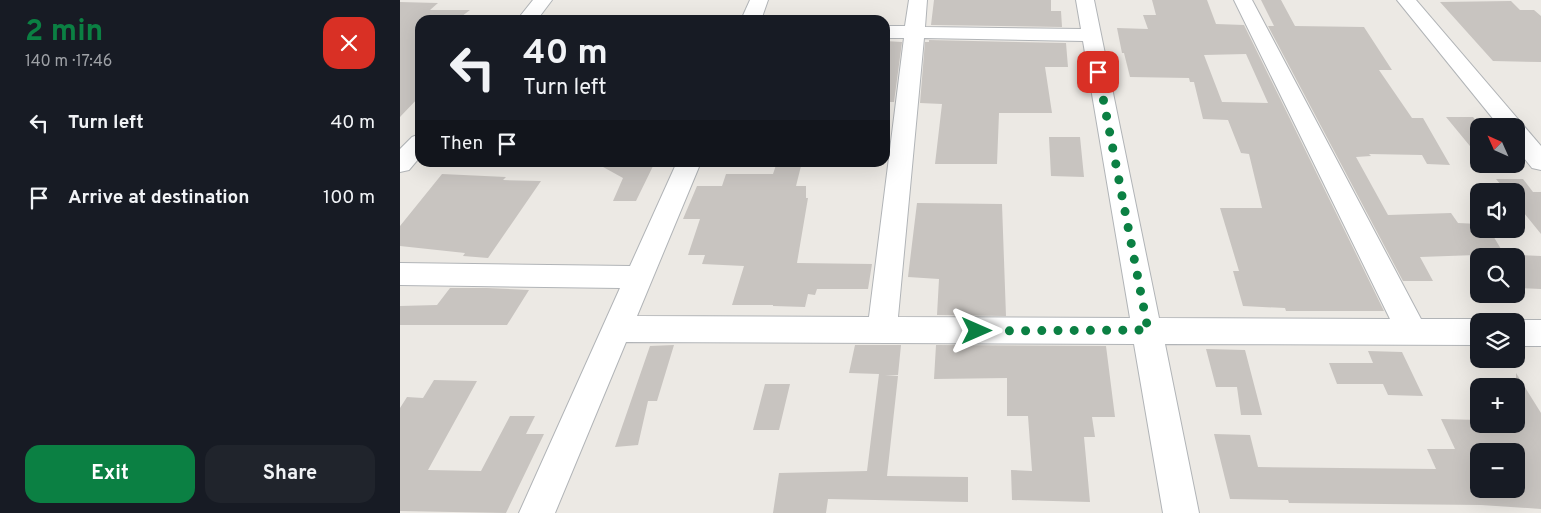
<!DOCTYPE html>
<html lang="en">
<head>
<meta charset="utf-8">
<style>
	:root { --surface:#171b24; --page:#20242c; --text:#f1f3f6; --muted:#9ea1a6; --accent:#0b8043 }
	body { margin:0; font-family:Overpass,sans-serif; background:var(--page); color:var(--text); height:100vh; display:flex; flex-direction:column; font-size:19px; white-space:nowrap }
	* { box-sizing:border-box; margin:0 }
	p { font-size:16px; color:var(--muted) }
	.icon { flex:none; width:28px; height:28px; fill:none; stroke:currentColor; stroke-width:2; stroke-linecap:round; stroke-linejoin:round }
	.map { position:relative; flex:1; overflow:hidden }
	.details { display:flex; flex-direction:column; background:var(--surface); width:400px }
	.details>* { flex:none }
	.guide { position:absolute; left:15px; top:15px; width:475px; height:152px; border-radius:15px; box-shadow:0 5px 20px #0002; background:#171b24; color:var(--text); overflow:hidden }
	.needle { width:32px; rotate:315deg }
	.controls { position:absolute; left:1070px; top:118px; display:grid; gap:10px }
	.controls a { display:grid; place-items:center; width:55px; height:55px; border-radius:10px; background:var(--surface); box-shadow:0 5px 20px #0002; font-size:25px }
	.pin { position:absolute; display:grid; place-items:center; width:42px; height:42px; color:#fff; margin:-21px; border-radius:10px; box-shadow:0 2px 8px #0006 }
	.me { position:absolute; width:55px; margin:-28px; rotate:90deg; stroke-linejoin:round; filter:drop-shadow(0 0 4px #0008) }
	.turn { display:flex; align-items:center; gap:18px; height:105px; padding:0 25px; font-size:22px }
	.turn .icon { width:65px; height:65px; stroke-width:2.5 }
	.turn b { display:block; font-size:35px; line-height:42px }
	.then { display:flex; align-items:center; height:48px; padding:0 25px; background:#0003; gap:10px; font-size:19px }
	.round { display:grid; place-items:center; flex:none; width:52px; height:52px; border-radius:15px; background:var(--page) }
	.head { display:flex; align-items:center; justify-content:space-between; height:85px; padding:0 25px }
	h1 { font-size:30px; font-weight:700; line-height:38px; color:var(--accent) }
	.button { display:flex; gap:10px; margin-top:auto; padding:10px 25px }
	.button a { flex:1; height:58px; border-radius:15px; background:var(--accent); color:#fff; font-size:20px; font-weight:700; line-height:58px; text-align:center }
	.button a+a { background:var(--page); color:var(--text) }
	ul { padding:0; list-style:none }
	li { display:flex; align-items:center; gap:15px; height:75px; padding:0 25px }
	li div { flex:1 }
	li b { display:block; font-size:19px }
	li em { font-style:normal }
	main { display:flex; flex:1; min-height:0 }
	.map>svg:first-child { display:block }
</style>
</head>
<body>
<main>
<section class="details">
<div class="head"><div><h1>2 min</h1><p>140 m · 17:46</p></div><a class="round" style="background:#d93025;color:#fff"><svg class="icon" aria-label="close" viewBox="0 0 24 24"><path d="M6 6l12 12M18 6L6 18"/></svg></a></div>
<ul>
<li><svg class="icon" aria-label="left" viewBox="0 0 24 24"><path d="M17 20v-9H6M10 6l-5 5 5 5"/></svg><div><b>Turn left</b></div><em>40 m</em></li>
<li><svg class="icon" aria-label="arrive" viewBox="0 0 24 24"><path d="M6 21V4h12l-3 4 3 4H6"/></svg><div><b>Arrive at destination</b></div><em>100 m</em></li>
</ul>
<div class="button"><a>Exit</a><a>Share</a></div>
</section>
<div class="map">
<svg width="1141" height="513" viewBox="0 0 1141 513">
	<rect width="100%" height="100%" fill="#ece9e4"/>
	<path fill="#c8c4c0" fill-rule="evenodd" d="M534,0h117v11h10l1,16 -131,-2z
		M752,0h55l9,24 28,1 140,286h-98l-1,-3 -42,-2 -10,-35h6l-19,-63h42l-13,-54 -8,-1 -13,-33 -25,-1 -9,-37h-4l-1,-4 -59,-1 -6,-24h-2l-5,-25 31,1 -5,-14h13zM846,54l22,49 -46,-1 -18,-47z
		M861,0h20l14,26 69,1 28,43h-13l33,48h11l27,47 -23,-1 -5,-9 -53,-1 2,2 -15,1 32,58 63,-2 7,10 21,1v5h10l15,25 -84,3 13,24h-30l-135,-255h6z
		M1111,1l9,9h14l7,6v46l-48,-1 -53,-59z
		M0,2l38,1 -8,7h40l-13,10h-37v76l-20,21z
		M529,40l137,3 2,24h-23l7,46h-53l-2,51h-62l7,-60 -22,-1 5,-61h4z
		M485,41l17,1 -8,60h-9z
		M1046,117h27l6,7v33z
		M649,137h31l4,40 -33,-1z
		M194,162h61l-19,39h-23l10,-23z
		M377,162h25l-6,24h10v12h2l-11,65 75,1 -4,25h-51l-2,6 -7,-1 -3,13 -32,-1v-1h-41l12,-39 -42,-2 3,-9h-17l12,-36h-17l14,-33h25l4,-12h47z
		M42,174l64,3 -3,3 38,1 -53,77 -25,-2 2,-3 -65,-7v-20z
		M1096,179h27l10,13h8v42l-25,-31v-12h-10z
		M517,203l85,1 4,112 -69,-1 2,-36 -31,-2z
		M1116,255l25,1v33l-25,-1z
		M50,288h37l42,2 -22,35h-107v-19l37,-1z
		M274,345l-17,56h-9l-10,44 -23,2 35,-101z
		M455,345h46l-3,30h-13l13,1 -11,100 81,1v25l-140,-3 -2,14h-53l6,-40 88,-2 12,-97 -30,-1z
		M536,345l170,1 9,71h-23l3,20h-11l6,65 -78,-2 -1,-30 21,1 -4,-55h-21v-38l-73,1z
		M806,349l39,1 17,65h-21l-4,-28h-21z
		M968,351l34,1 21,44 -35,-1 -5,-11h-46l-8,-21h44z
		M1116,373l25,40v96l-60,-4 -192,-2 -1,-3 -58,-1 -16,-65 36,1 8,32 178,2 -9,-20h28l-14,-30 38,1v4h37zM1079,451h37v38h-37z
		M34,380l43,1 -49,89 53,1 29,-55h25l-9,18h18l-38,79 -106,-2v-103l7,-11 16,1z
		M365,384h25l-11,46h-26z"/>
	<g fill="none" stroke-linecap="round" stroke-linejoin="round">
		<g stroke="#b1b4b7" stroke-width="2">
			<path id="minor" d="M133,0h19l-15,20h-20z
				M350,0h18l-7,20h-20z
				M509,0h18l-2,27 156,2 -5,-29h18l65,318 231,1 -156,-319h18l169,319h58l6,2h-6v24l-314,-1 34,169h-36l-29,-169 -508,-2 -71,171h-36l101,-225 -220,-3v-22l230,3 47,-104h24l-64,154 232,1 35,-279h-19v-12h20zM524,38l159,3 47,277 -232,-1z
				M997,0h19l125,146v24l-9,-2 -16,-20v-22h-17z
				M20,134v23l-11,13 -9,2v-23l12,-12z
				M1116,320h25v26h-25v-25h-3z"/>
		</g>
		<use href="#minor" fill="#fff" fill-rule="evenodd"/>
	</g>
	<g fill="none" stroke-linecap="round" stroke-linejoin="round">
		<path stroke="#0b8043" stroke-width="9" stroke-dasharray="0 16.2" d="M577,331l171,-1 -50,-258"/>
	</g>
</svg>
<div class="controls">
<a><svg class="needle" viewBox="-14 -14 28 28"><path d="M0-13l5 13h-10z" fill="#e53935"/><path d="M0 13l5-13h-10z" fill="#9ea1a6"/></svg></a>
<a><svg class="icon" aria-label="sound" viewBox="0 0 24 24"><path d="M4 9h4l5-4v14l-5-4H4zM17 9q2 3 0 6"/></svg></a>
<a><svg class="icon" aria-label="search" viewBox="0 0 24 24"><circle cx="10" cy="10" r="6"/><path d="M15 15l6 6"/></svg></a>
<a><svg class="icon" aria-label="layers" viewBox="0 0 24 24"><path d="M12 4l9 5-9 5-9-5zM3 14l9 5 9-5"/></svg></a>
<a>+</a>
<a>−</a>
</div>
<div class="pin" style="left:698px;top:72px;background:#d93025"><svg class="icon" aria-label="arrive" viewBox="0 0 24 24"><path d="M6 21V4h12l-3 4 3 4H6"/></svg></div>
<svg class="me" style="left:577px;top:331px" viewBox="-20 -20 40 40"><path d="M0-17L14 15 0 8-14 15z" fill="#0b8043" stroke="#fff" stroke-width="4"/></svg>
<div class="guide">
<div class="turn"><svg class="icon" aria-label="left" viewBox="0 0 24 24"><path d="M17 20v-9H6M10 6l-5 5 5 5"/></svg><div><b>40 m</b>Turn left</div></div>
<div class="then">Then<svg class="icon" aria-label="arrive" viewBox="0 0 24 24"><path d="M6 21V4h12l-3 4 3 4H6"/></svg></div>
</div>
</div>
</main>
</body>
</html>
